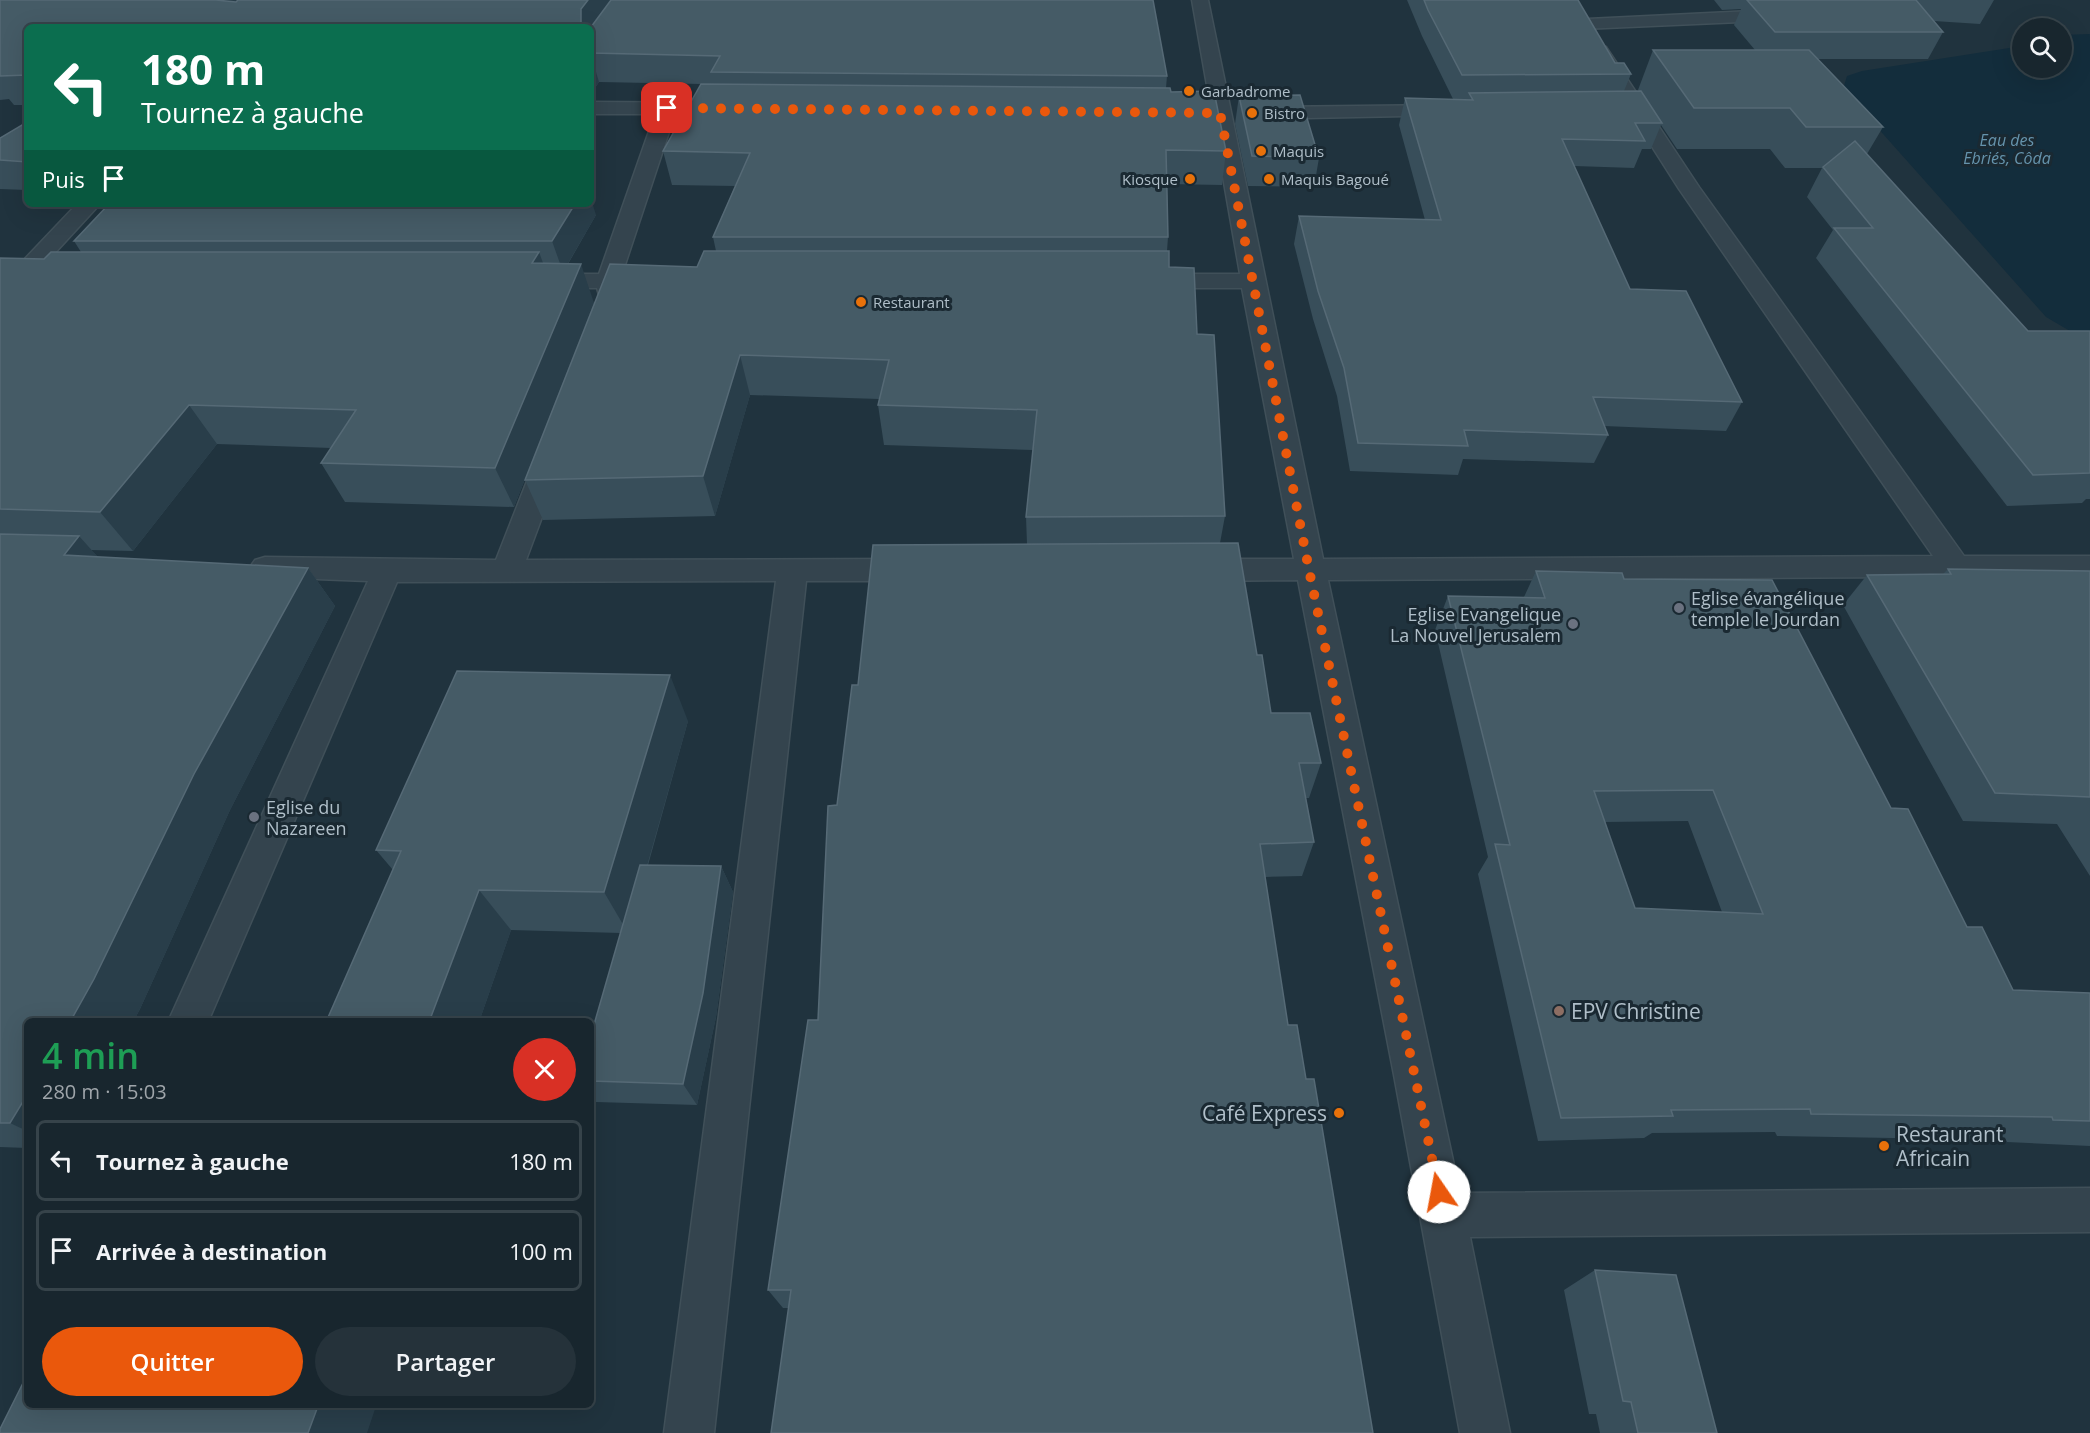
<!DOCTYPE html>
<html lang="fr">
<head>
<meta charset="utf-8">
<style>
	:root { --surface:#18262e; --page:#25323a; --text:#f1f3f6; --muted:#9fa5aa; --line:#36434a; --accent:#ea580c }
	body { margin:0; font-family:"Open Sans",sans-serif; background:var(--page); color:var(--text); height:100vh; display:flex; flex-direction:column; font-size:22px; white-space:nowrap }
	* { box-sizing:border-box; margin:0 }
	p { font-size:20px; color:var(--muted) }
	.icon { flex:none; width:33px; height:33px; fill:none; stroke:currentColor; stroke-width:2; stroke-linecap:round; stroke-linejoin:round }
	.map { position:relative; flex:1; overflow:hidden }
	.drawer { position:absolute; left:24px; top:1018px; width:570px; height:390px; display:flex; flex-direction:column; background:var(--surface); border-radius:9px; box-shadow:0 6px 24px #0002,0 0 0 2px var(--line) }
	.drawer>* { flex:none }
	.top-card { position:absolute; left:24px; top:24px; width:570px; height:183px; border-radius:9px; box-shadow:0 6px 24px #0002,0 0 0 2px var(--line); background:#0b6e4f; color:#fff; overflow:hidden }
	.buttons { position:absolute; left:2012px; top:18px; display:grid; gap:12px }
	.buttons a { display:grid; place-items:center; width:60px; height:60px; border-radius:50%; background:var(--surface); box-shadow:0 6px 24px #0002,0 0 0 2px var(--line); font-size:30px }
	.pin { position:absolute; display:grid; place-items:center; width:51px; height:51px; color:#fff; margin:-26px; border-radius:12px; box-shadow:0 3px 9px #0006 }
	.me { position:absolute; width:66px; margin:-33px; rotate:348deg; stroke-linejoin:round; filter:drop-shadow(0 0 4px #0008) }
	.turn { display:flex; align-items:center; gap:21px; height:126px; padding:0 18px; font-size:27px }
	.turn .icon { width:78px; height:78px; stroke-width:2.5 }
	.turn b { display:block; font-size:42px; line-height:51px }
	.then { display:flex; align-items:center; height:57px; padding:0 18px; background:#0003; gap:12px; font-size:22px }
	.round { display:grid; place-items:center; flex:none; width:63px; height:63px; border-radius:32px; background:var(--page) }
	.overview { display:flex; align-items:center; justify-content:space-between; height:102px; padding:0 18px }
	h1 { font-size:36px; font-weight:600; line-height:45px; color:#1e9e55 }
	.cta { display:flex; gap:12px; margin-top:auto; padding:12px 18px }
	.cta a { flex:1; height:69px; border-radius:36px; background:var(--accent); color:#fff; font-size:24px; font-weight:600; line-height:69px; text-align:center }
	.cta a+a { background:var(--page); color:var(--text) }
	ul { padding:0; list-style:none }
	li { display:flex; align-items:center; gap:18px; height:81px; margin:0 12px 9px; padding:0 6px; border:3px solid var(--line); border-radius:9px }
	li div { flex:1 }
	li b { display:block; font-size:22px }
	li em { font-style:normal }
	.map>svg:first-child { display:block }
</style>
</head>
<body>
<div class="map">
<svg width="2090" height="1433" viewBox="0 0 2090 1433">
	<rect width="100%" height="100%" fill="#20333e"/>
	<path fill="#132d3c" d="M2090,34v304l-15,-4 -29,-17 -203,-228 4,-13 15,-5 160,-25v22h39v-33z"/>
	<g fill="none" stroke-linecap="round" stroke-linejoin="round">
		<g stroke="#405059" stroke-width="3">
			<path id="minor" d="M1192,0h16l115,559 610,-3 -254,-367 -88,-138 9,-5 6,1 93,140 265,369h126v20l-762,4 132,613 630,-5v44l-620,5 40,196h-50l-66,-358 -96,-495 -100,1 -11,-4 -4,-7 4,-7 11,-4h96l-52,-271h-93l-8,-2 -4,-5 4,-5 8,-2h91z
				M1558,0h17l13,19 184,-9 -6,-10h16l10,15 -9,5 -200,9 -6,-1z
				M591,102l139,1 10,6 -10,6 -55,-1 -53,160 33,2 4,5 -4,5 -35,2 2,12 -4,5h-16l-5,-17h-54l-8,-2 -4,-5 4,-5 8,-2h56l56,-160h-64z
				M1447,105l10,6 -3,4 -195,4 -10,-6 10,-6z
				M77,204h23l-92,100 -8,2v-21z
				M550,449l10,3 4,6 -38,102 389,-1 11,4 4,7 -4,7 -11,4h-109l-92,852h-50l112,-852 -379,1 -189,440h-40l200,-441 -103,-4 -10,-3 -5,-7 5,-7 10,-3 231,3 40,-102 4,-6z"/>
		</g>
		<use href="#minor" fill="#34444e" fill-rule="evenodd"/>
	</g>
	<path fill="#384e5a" fill-rule="evenodd" d="M0,0h1153l14,76 -1,12h4l1,4 43,-1 12,60 -4,34 -55,-1 1,53 -1,14h2v16l25,1 3,66 17,1 11,181 -5,27h18l19,112h5l9,58h39l11,50 -12,35h-3l8,44 -12,34 -37,1 23,148h9l9,54h8l59,354h-602l18,-125h-6l-15,-18 40,-270h10l10,-214 9,-1 15,-120h6l15,-140 154,-1 -1,-27 7,-67 -149,-5 -6,-40 1,-6 -129,-4 -35,121 -172,4 -18,-40 85,-216 87,3 7,-16h12l-3,-14 22,-51 -63,-1 -9,-34 38,-67 -102,-2 -8,12v-67h-564v78h-13l-5,-6 -9,1z
		M1407,0h171l37,63 16,11 -7,17h15l-1,-1 15,-40h102l-21,-25 7,-16 -19,1 -8,-10h280l-14,24 -46,-3 9,11 -15,27h-110l65,68 -16,27 161,177h62v168h-4l-4,4 -75,3 -191,-248 17,-28 -26,-33 15,-29h-37l-15,-19h-93l-16,-24 -10,24h-9l-8,19 -60,-2 56,123 112,113 -16,29 -122,-5 4,9 -14,28 -131,-4 -5,16 -108,-4 -13,-75 -24,-77 -19,-75 5,-28 126,4 -26,-95 6,-27 48,1 -31,-63z
		M1239,96l80,62 -5,29 -66,-1 -13,-62z
		M27,122v68l-27,-1v-51z
		M596,215l-28,49 26,39 -80,204 -169,-5 -24,-39 10,-15 -114,-4 -84,107 -42,-1 7,7 210,11 27,38 -105,204 -90,199 -7,13h-106v126l-27,-1v-889l44,1 37,-7 -7,-11z
		M1948,569l142,2v305l-33,-52 -94,-3 -120,-216 24,-30 76,-1z
		M1536,571l88,8 267,229 76,119 46,63 77,3v153l-83,-4 -1,-2 -229,-4 -2,-4 -123,1 -8,5 -106,3 -60,-267 10,-17 -53,-227 13,-34 76,1zM1688,821l34,91 -87,-4 -30,-86z
		M688,721l-40,144 73,1 12,26 -17,125 -19,88 -101,-3 -5,-6v-61l30,-102 -110,-3 -32,92h-153l67,-152 -17,-20z
		M1595,1270l122,163h-117l-4,-19h-7l-25,-124z"/>
	<path fill="#293e4a" d="M216,0h33l-19,27z
		M588,0h28l-25,27h-10v-18z
		M591,55l8,27 -8,12z
		M591,199l5,16 -33,57 -11,-31 23,-37h16z
		M539,252l14,38 -21,-27z
		M581,264l13,39 -80,204 -19,-39z
		M740,355l10,40 -35,121 -12,-40z
		M189,405l28,39 -84,107 -33,-39z
		M79,536l35,39 -50,-20z
		M308,568l27,38 -105,204 -90,199 -7,13h-63l124,-248z
		M670,675l18,46 -60,212 -24,-41z
		M721,866l12,26 -17,125 -19,88 -14,-21z
		M479,890l32,40 -32,92h-50z
		M27,1095v36l-17,-8z
		M318,1406h58l-9,27h-59z"/>
	<path fill="#455b66" stroke="#566a76" stroke-width="1.5" fill-rule="evenodd" d="M0,0h216l20,2 2,-2h350l-7,9v18h-554v48l-27,1z
		M611,0h542l14,76 -456,-4 9,-16 -129,-3v-26z
		M1424,0h154l37,63h9l7,11 -169,1 -34,-65z
		M1747,0h169l27,32h-168z
		M1653,50h156l74,77h-77l-16,-19h-96z
		M701,84l469,4 1,4 43,-1 12,60 -60,-1 2,87h-455l37,-84 -87,-2z
		M1641,91l21,32h-27l10,18 -83,-2 68,150 56,2 56,111 -149,-5 15,38 -144,-5 4,16 -110,-3 -14,-75 -26,-77 -19,-75 142,4 -36,-122 68,2 -4,-7z
		M1300,95l19,63 -67,-2 -13,-60z
		M27,122v40l-27,-2v-22z
		M1855,141l173,190h62v142l-57,2 -199,-247h39l-50,-61z
		M109,204h466l-23,37h-478z
		M704,251h465v16l25,1 3,66 17,1 11,181 -199,1 11,-107 -159,-5 11,-45 -149,-5 -37,121 -178,4 85,-216 87,3z
		M51,252h488l-7,11 49,1 -86,204 -174,-5 35,-53 -167,-5 -89,107 -100,-3v-251l44,1z
		M0,534l79,2 -15,19 244,13 -114,206 -100,205 -24,43h-43v73l-17,28h-10z
		M1238,543l19,112h5l9,58h39l11,50h-22l15,79 -54,2 28,181h9l9,54h8l59,354h-602l20,-143h-23l40,-270h10l10,-214 9,-1 15,-120h6l15,-140z
		M1948,569l142,2v226l-95,-4 -128,-218 84,-1z
		M1536,571l86,2 2,6 148,1 119,228 17,1 59,118h15l31,63 77,3v128l-37,-1 -1,-3 -241,-3 -1,-5 -139,1 2,6 -112,2 -66,-274 15,1 -62,-249 97,2zM1713,790l50,124 -128,-6 -41,-117z
		M457,671l213,4 -66,217 -125,-2 -50,132h-103l75,-171 -25,-1z
		M640,865l81,1 -18,127 -20,91 -92,-3v-46z
		M1595,1270l81,5 41,158h-79l-7,-31 -8,-1z
		M27,1375v31h291l-10,27h-308v-4z"/>
	<g fill="none" stroke-linecap="round" stroke-linejoin="round">
		<path stroke="#ea580c" stroke-width="10" stroke-dasharray="0 18" d="M667,108l553,5 89,457 130,622"/>
	</g>
	<g fill="#e8710a" stroke="#1a2932" stroke-width="2">
		<circle cx="1189" cy="91" r="6"/>
		<circle cx="1252" cy="113" r="6"/>
		<circle cx="1261" cy="151" r="6"/>
		<circle cx="1190" cy="179" r="6"/>
		<circle cx="1269" cy="179" r="6"/>
		<circle cx="861" cy="302" r="6"/>
		<circle cx="1339" cy="1113" r="6"/>
		<circle cx="1884" cy="1146" r="6"/>
	</g>
	<g fill="#6b7280" stroke="#1a2932" stroke-width="2">
		<circle cx="1679" cy="608" r="6"/>
		<circle cx="1573" cy="624" r="6"/>
		<circle cx="254" cy="817" r="6"/>
	</g>
	<circle fill="#8d6e63" stroke="#1a2932" stroke-width="2" cx="1559" cy="1011" r="6"/>
	<g text-anchor="middle" dominant-baseline="central" stroke-width="6" stroke-linejoin="round" paint-order="stroke">
		<g font-size="15" fill="#b0bfc9" stroke="#1a2932" text-anchor="start">
			<text x="1201" y="91">Garbadrome</text>
			<text x="1264" y="113">Bistro</text>
			<text x="1273" y="151">Maquis</text>
			<text x="1178" y="179" text-anchor="end">Kiosque</text>
			<text x="1281" y="179">Maquis Bagoué</text>
			<text x="873" y="302">Restaurant</text>
		</g>
		<g font-size="16" font-style="italic" fill="#6593ac" stroke="#1a2932">
			<text x="2007" y="140">Eau des<tspan x="2007" dy="18">Ebriés, Côda</tspan></text>
		</g>
		<g font-size="18" fill="#b0bfc9" stroke="#1a2932" text-anchor="start">
			<text x="1691" y="598">Eglise évangélique<tspan x="1691" dy="21">temple le Jourdan</tspan></text>
			<text x="1561" y="614" text-anchor="end">Eglise Evangelique<tspan x="1561" dy="21">La Nouvel Jerusalem</tspan></text>
			<text x="266" y="807">Eglise du<tspan x="266" dy="21">Nazareen</tspan></text>
		</g>
		<g font-size="21" fill="#b0bfc9" stroke="#1a2932" text-anchor="start">
			<text x="1571" y="1011">EPV Christine</text>
			<text x="1327" y="1113" text-anchor="end">Café Express</text>
			<text x="1896" y="1134">Restaurant<tspan x="1896" dy="24">Africain</tspan></text>
		</g>
	</g>
</svg>
<div class="buttons">
<a><svg class="icon" aria-label="search" viewBox="0 0 24 24"><circle cx="10" cy="10" r="6"/><path d="M15 15l6 6"/></svg></a>
</div>
<div class="pin" style="left:667px;top:108px;background:#d93025"><svg class="icon" aria-label="arrive" viewBox="0 0 24 24"><path d="M6 21V4h12l-3 4 3 4H6"/></svg></div>
<svg class="me" style="left:1439px;top:1192px" viewBox="-20 -20 40 40"><circle r="19" fill="#fff"/><path d="M0-13L10 11 0 6-10 11z" fill="#ea580c"/></svg>
<div class="top-card">
<div class="turn"><svg class="icon" aria-label="left" viewBox="0 0 24 24"><path d="M17 20v-9H6M10 6l-5 5 5 5"/></svg><div><b>180 m</b>Tournez à gauche</div></div>
<div class="then">Puis<svg class="icon" aria-label="arrive" viewBox="0 0 24 24"><path d="M6 21V4h12l-3 4 3 4H6"/></svg></div>
</div>
<section class="drawer">
<div class="overview"><div><h1>4 min</h1><p>280 m · 15:03</p></div><a class="round" style="background:#d93025;color:#fff"><svg class="icon" aria-label="close" viewBox="0 0 24 24"><path d="M6 6l12 12M18 6L6 18"/></svg></a></div>
<ul>
<li><svg class="icon" aria-label="left" viewBox="0 0 24 24"><path d="M17 20v-9H6M10 6l-5 5 5 5"/></svg><div><b>Tournez à gauche</b></div><em>180 m</em></li>
<li><svg class="icon" aria-label="arrive" viewBox="0 0 24 24"><path d="M6 21V4h12l-3 4 3 4H6"/></svg><div><b>Arrivée à destination</b></div><em>100 m</em></li>
</ul>
<div class="cta"><a>Quitter</a><a>Partager</a></div>
</section>
</div>
</body>
</html>
